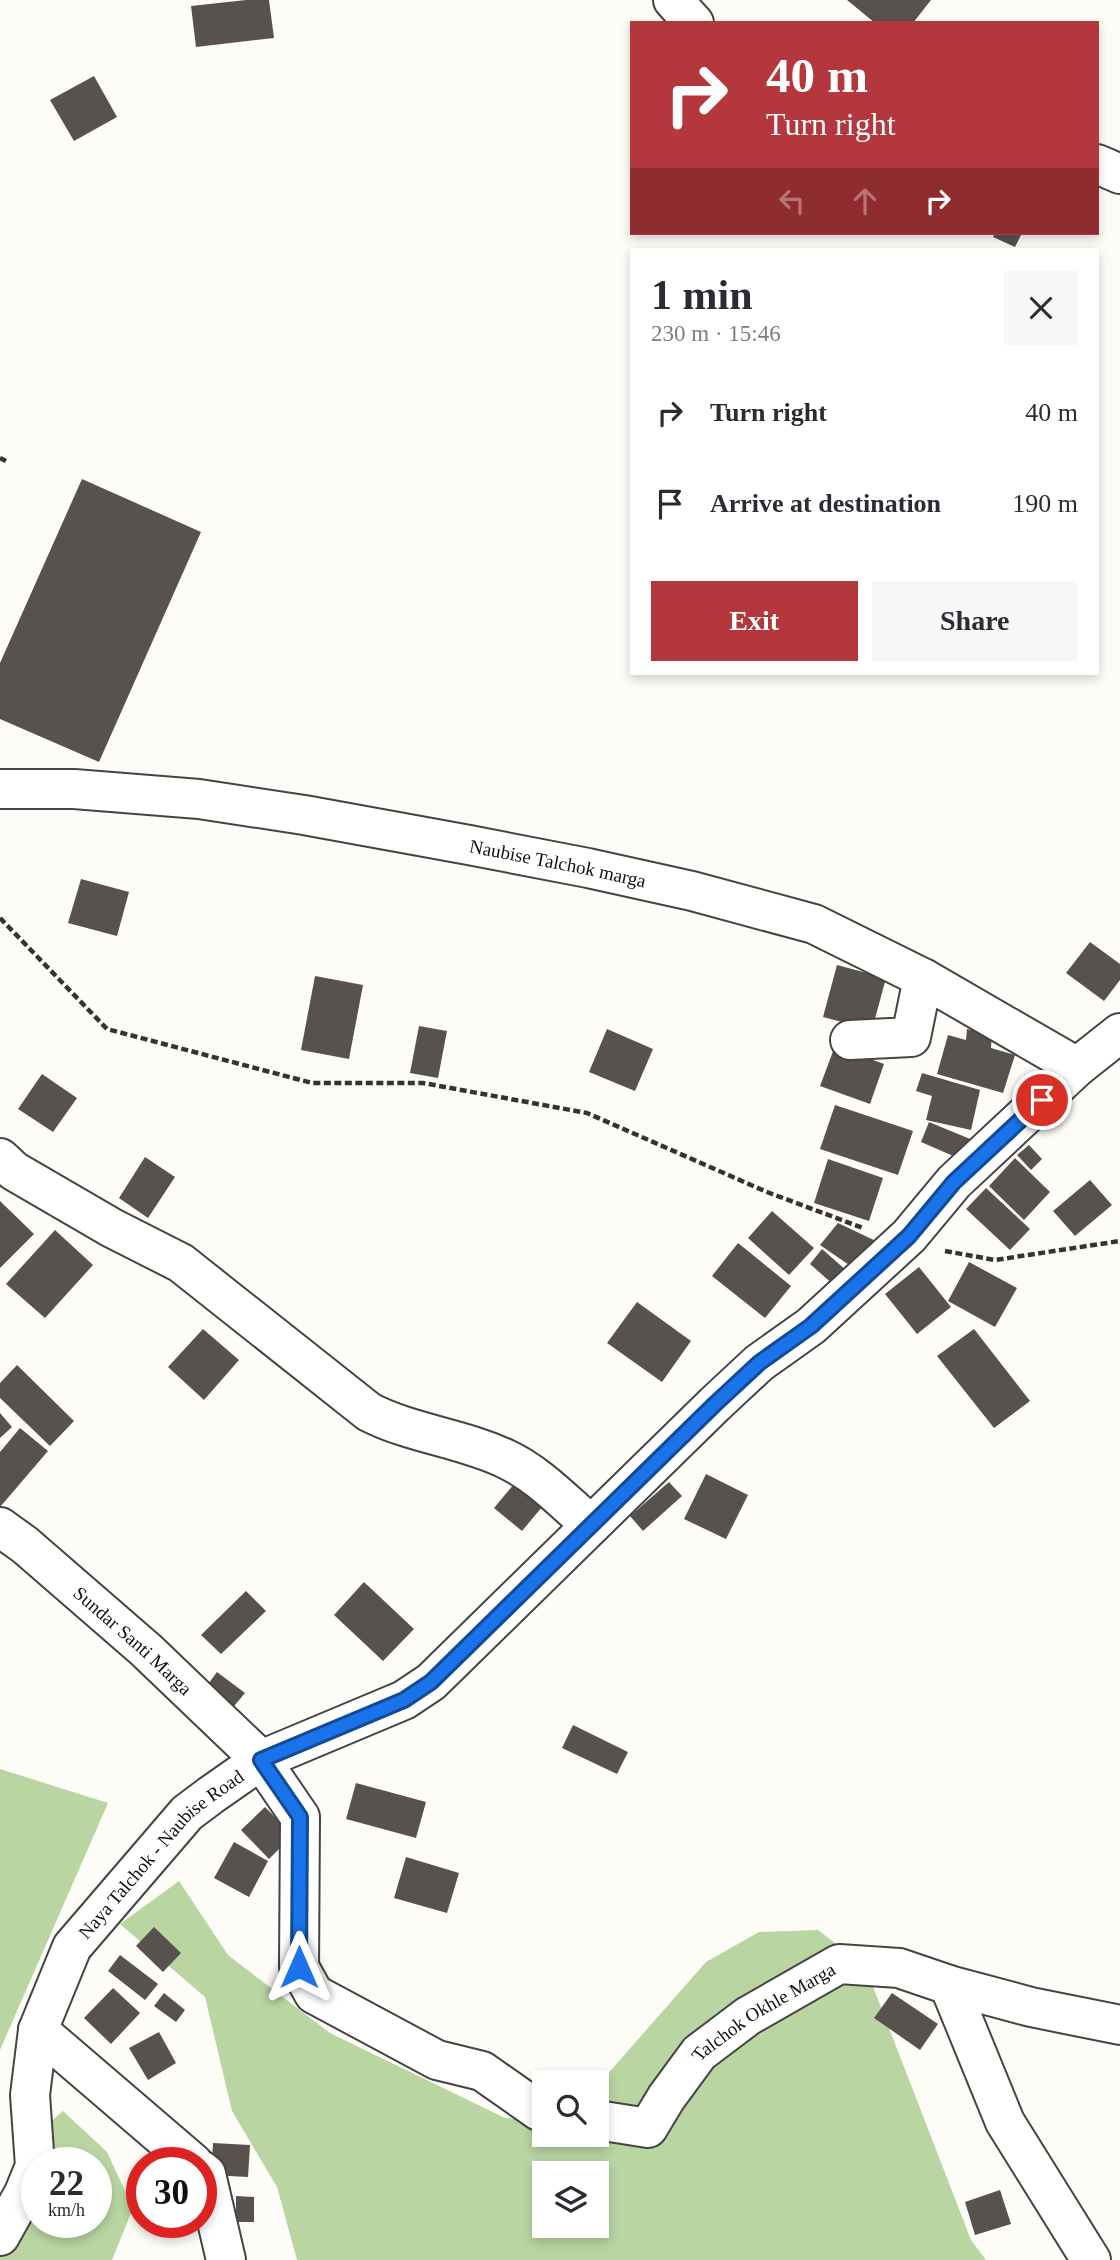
<!DOCTYPE html>
<html lang="en">
<head>
<meta charset="utf-8">
<style>
	:root { --surface:#fff; --page:#f7f7f7; --text:#2b2b33; --muted:#7c7c81; --accent:#b3373d }
	body { margin:0; font-family:"Times New Roman",serif; background:var(--page); color:var(--text); height:100vh; display:flex; flex-direction:column; font-size:26px; white-space:nowrap }
	* { box-sizing:border-box; margin:0 }
	p { font-size:23px; color:var(--muted) }
	.icon { flex:none; width:38px; height:38px; fill:none; stroke:currentColor; stroke-width:2; stroke-linecap:round; stroke-linejoin:round }
	.map { position:relative; flex:1; overflow:hidden }
	.side { position:absolute; left:630px; top:248px; width:469px; height:427px; display:flex; flex-direction:column; background:var(--surface); border-radius:0px; box-shadow:0 4px 10px #0003 }
	.side>* { flex:none }
	.hud { position:absolute; left:630px; top:21px; width:469px; height:214px; border-radius:0px; box-shadow:0 4px 10px #0003; background:#b3373d; color:#fff; overflow:hidden }
	.fabs { position:absolute; left:532px; top:2070px; display:grid; gap:14px }
	.fabs a { display:grid; place-items:center; width:77px; height:77px; border-radius:0px; background:var(--surface); box-shadow:0 4px 10px #0003; font-size:35px }
	.speed { position:absolute; left:21px; top:2147px; display:flex; gap:14px; font-size:35px; font-weight:700; text-align:center }
	.speed>* { display:grid; place-content:center; width:91px; height:91px; border-radius:50%; background:var(--surface); box-shadow:0 4px 10px #0003; line-height:1 }
	.speed small { font-size:18px; font-weight:400 }
	.speed .limit { border:10px solid #d22; background:#fff; color:#111 }
	.pin { position:absolute; display:grid; place-items:center; width:60px; height:60px; color:#fff; margin:-30px; border:4px solid #fff; border-radius:50%; box-shadow:0 2px 7px #0007 }
	.me { position:absolute; width:77px; margin:-38px; rotate:0deg; stroke-linejoin:round; filter:drop-shadow(0 0 5px #0008) }
	.turn { display:flex; align-items:center; gap:24px; height:147px; padding:0 21px; font-size:32px }
	.turn .icon { width:91px; height:91px; stroke-width:2.5 }
	.turn b { display:block; font-size:49px; line-height:60px }
	.lanes { display:flex; align-items:center; height:66px; padding:0 21px; background:#0003; justify-content:center; gap:35px; direction:ltr }
	.lanes .off { opacity:.35 }
	.round { display:grid; place-items:center; flex:none; width:74px; height:74px; border-radius:0px; background:var(--page) }
	.overview { display:flex; align-items:center; justify-content:space-between; height:119px; padding:0 21px }
	h1 { font-size:42px; font-weight:700; line-height:52px }
	.button { display:flex; gap:14px; margin-top:auto; padding:14px 21px }
	.button a { flex:1; height:80px; border-radius:0px; background:var(--accent); color:#fff; font-size:28px; font-weight:700; line-height:80px; text-align:center }
	.button a+a { background:var(--page); color:var(--text) }
	ul { padding:0; list-style:none }
	li { display:flex; align-items:center; gap:21px; height:91px; padding:0 21px }
	li div { flex:1 }
	li b { display:block; font-size:26px }
	li em { font-style:normal }
	.map>svg:first-child { display:block }
</style>
</head>
<body>
<div class="map">
<svg width="1120" height="2260" viewBox="0 0 1120 2260">
	<rect width="100%" height="100%" fill="#fefcf6"/>
	<path fill="#b9d5a2" fill-rule="evenodd" d="M0,1769l108,34 -108,247z
		M179,1881l49,74 102,78 175,85 31,2 8,-4v19h53v-49l109,-124 53,-30 59,-2 47,36 106,274 15,20h-689l-20,-73 -45,-76 -27,-114 -85,-73zM544,2174h53v52h-53z
		M63,2111l44,41 26,56 -21,52h-112v-14l38,-113zM37,2163h59v59h-59z"/>
	<path fill="#58524e" d="M246,0h23l5,38 -78,9 -5,-41z
		M847,0h84l-18,23h-38z
		M94,76l23,41 -43,24 -24,-41z
		M995,233h27l-7,14 -22,-10z
		M82,479l119,53 -102,230 -99,-43v-56z
		M81,879l48,13 -12,44 -49,-13z
		M1090,942l30,22v16l-16,21 -38,-28z
		M837,965l49,13 -14,52 -49,-13z
		M315,976l48,9 -14,74 -48,-9z
		M419,1026l28,5 -9,47 -28,-5z
		M607,1029l46,20 -18,42 -46,-19z
		M967,1029l25,4 -1,15 24,7 -12,38 -66,-19 11,-39 18,5z
		M835,1046l49,18 -14,40 -50,-18z
		M922,1073l58,17 -9,40 -45,-10 6,-24 -16,-5z
		M42,1074l35,24 -24,34 -35,-23z
		M835,1105l78,26 -15,44 -78,-26z
		M929,1122l46,19 -8,21 -46,-20z
		M1029,1145l13,14 -11,11 -14,-15z
		M145,1157l30,20 -27,41 -29,-20z
		M1015,1158l35,34 -26,28 -35,-34z
		M828,1159l55,19 -14,43 -55,-18z
		M1090,1180l22,25 -37,31 -22,-25z
		M986,1188l44,41 -20,21 -44,-41z
		M0,1201l34,33 -34,34z
		M772,1211l42,37 -25,27 -41,-37z
		M838,1223l40,19 -20,29 -38,-26z
		M55,1230l38,35 -48,53 -39,-34z
		M738,1243l53,43 -26,32 -53,-42z
		M822,1249l25,22 -12,15 -25,-22z
		M969,1262l48,26 -22,39 -47,-26z
		M919,1267l32,40 -34,27 -32,-40z
		M637,1302l54,39 -29,41 -55,-39z
		M203,1329l36,31 -35,40 -36,-33z
		M974,1329l56,72 -36,27 -57,-72z
		M17,1365l57,56 -24,25 -50,-48v-15z
		M0,1413l12,14 -12,11z
		M20,1428l28,23 -48,56v-55z
		M524,1472l28,23 -30,36 -28,-23z
		M706,1474l42,21 -22,44 -42,-20z
		M669,1482l13,14 -39,35 -13,-15z
		M364,1582l50,47 -31,32 -49,-46z
		M246,1591l20,20 -45,43 -20,-19z
		M217,1672l28,21 -15,18 -27,-20z
		M573,1725l55,27 -11,22 -55,-26z
		M356,1783l70,19 -10,36 -70,-19z
		M265,1807l28,28 -24,24 -28,-29z
		M234,1842l34,19 -19,36 -35,-19z
		M406,1857l53,16 -12,40 -53,-15z
		M154,1927l27,26 -18,19 -27,-26z
		M120,1955l38,29 -13,16 -37,-29z
		M113,1988l27,25 -29,31 -27,-26z
		M164,1993l21,17 -9,12 -22,-16z
		M892,1993l46,31 -18,26 -46,-32z
		M159,2032l17,31 -28,17 -19,-32z
		M213,2143l37,2 -2,32 -37,-2z
		M1000,2190l11,34 -36,11 -10,-33z
		M236,2196l18,1v25h-18z"/>
	<g fill="none" stroke-linecap="round" stroke-linejoin="round">
		<g stroke="#444" stroke-width="42">
			<g id="minor">
				<path d="M673,0l21,23"/>
				<path d="M1097,164l23,10"/>
				<path id="s1" d="M0,789h74l125,10 105,16 165,30 119,23 104,23 122,33 109,54 154,89"/>
				<path d="M850,1040l61,-3 12,-59"/>
				<path d="M0,1158l14,13 98,57 69,35 188,149c43,22 93,26 137,47 32,15 58,43 85,66"/>
				<path id="s2" d="M0,1527l25,18 121,105 115,110 39,57 -1,150 15,27 123,66 45,11 57,40h5"/>
				<path d="M949,1985l82,22 89,18"/>
				<path d="M38,2030l155,133"/>
				<path id="s3" d="M597,2120l51,8 18,-30 33,-45 49,-37 91,-52 60,4 50,17 56,137 86,138"/>
				<path d="M201,2170l5,4 20,86"/>
				<path id="s4" d="M0,2236l24,-43 11,-27 -5,-71 8,-65 34,-83 115,-134 24,-18 50,-35 143,-60 27,-18 284,-278 44,-41 52,-37 98,-90 45,-54 123,-115 43,-34"/>
			</g>
		</g>
		<path stroke="#333" stroke-width="4.5" stroke-dasharray="7 3.5" stroke-linecap="butt" d="M0,458l6,3
			M0,918l107,111 205,54h111l164,30 180,79 96,36
			M945,1251l50,9 125,-19"/>
		<use href="#minor" stroke="#fff" stroke-width="38"/>
	</g>
	<g fill="none" stroke-linecap="round" stroke-linejoin="round">
		<g stroke="#114b97" stroke-width="18">
			<path id="route" d="M299,1967l1,-150 -39,-57 143,-60 27,-18 284,-278 44,-41 52,-37 98,-90 45,-54 88,-82"/>
		</g>
		<use href="#route" stroke="#1a73e8" stroke-width="12"/>
	</g>
	<g text-anchor="middle" dominant-baseline="central" stroke-width="7" stroke-linejoin="round" paint-order="stroke">
		<g font-size="19" fill="#111" stroke="#fff">
			<text stroke="none"><textPath href="#s1" startOffset="564">Naubise Talchok marga</textPath></text>
			<text stroke="none"><textPath href="#s2" startOffset="175">Sundar Santi Marga</textPath></text>
			<text stroke="none"><textPath href="#s4" startOffset="434">Naya Talchok - Naubise Road</textPath></text>
			<text stroke="none"><textPath href="#s3" startOffset="219">Talchok Okhle Marga</textPath></text>
		</g>
	</g>
</svg>
<div class="fabs">
<a><svg class="icon" aria-label="search" viewBox="0 0 24 24"><circle cx="10" cy="10" r="6"/><path d="M15 15l6 6"/></svg></a>
<a><svg class="icon" aria-label="layers" viewBox="0 0 24 24"><path d="M12 4l9 5-9 5-9-5zM3 14l9 5 9-5"/></svg></a>
</div>
<div class="speed"><div>22<small>km/h</small></div><div class="limit">30</div></div>
<div class="pin" style="left:1042px;top:1100px;background:#d93025"><svg class="icon" aria-label="arrive" viewBox="0 0 24 24"><path d="M6 21V4h12l-3 4 3 4H6"/></svg></div>
<svg class="me" style="left:299px;top:1967px" viewBox="-20 -20 40 40"><path d="M0-17L14 15 0 8-14 15z" fill="#1a73e8" stroke="#fff" stroke-width="4"/></svg>
<div class="hud">
<div class="turn"><svg class="icon" aria-label="right" viewBox="0 0 24 24"><path d="M7 20v-9h11M14 6l5 5-5 5"/></svg><div><b>40 m</b>Turn right</div></div>
<div class="lanes"><svg class="icon off" aria-label="left" viewBox="0 0 24 24"><path d="M17 20v-9H6M10 6l-5 5 5 5"/></svg><svg class="icon off" aria-label="ahead" viewBox="0 0 24 24"><path d="M12 20V5M6 11l6-6 6 6"/></svg><svg class="icon" aria-label="right" viewBox="0 0 24 24"><path d="M7 20v-9h11M14 6l5 5-5 5"/></svg></div>
</div>
<section class="side">
<div class="overview"><div><h1>1 min</h1><p>230 m · 15:46</p></div><a class="round"><svg class="icon" aria-label="close" viewBox="0 0 24 24"><path d="M6 6l12 12M18 6L6 18"/></svg></a></div>
<ul>
<li><svg class="icon" aria-label="right" viewBox="0 0 24 24"><path d="M7 20v-9h11M14 6l5 5-5 5"/></svg><div><b>Turn right</b></div><em>40 m</em></li>
<li><svg class="icon" aria-label="arrive" viewBox="0 0 24 24"><path d="M6 21V4h12l-3 4 3 4H6"/></svg><div><b>Arrive at destination</b></div><em>190 m</em></li>
</ul>
<div class="button"><a>Exit</a><a>Share</a></div>
</section>
</div>
</body>
</html>
